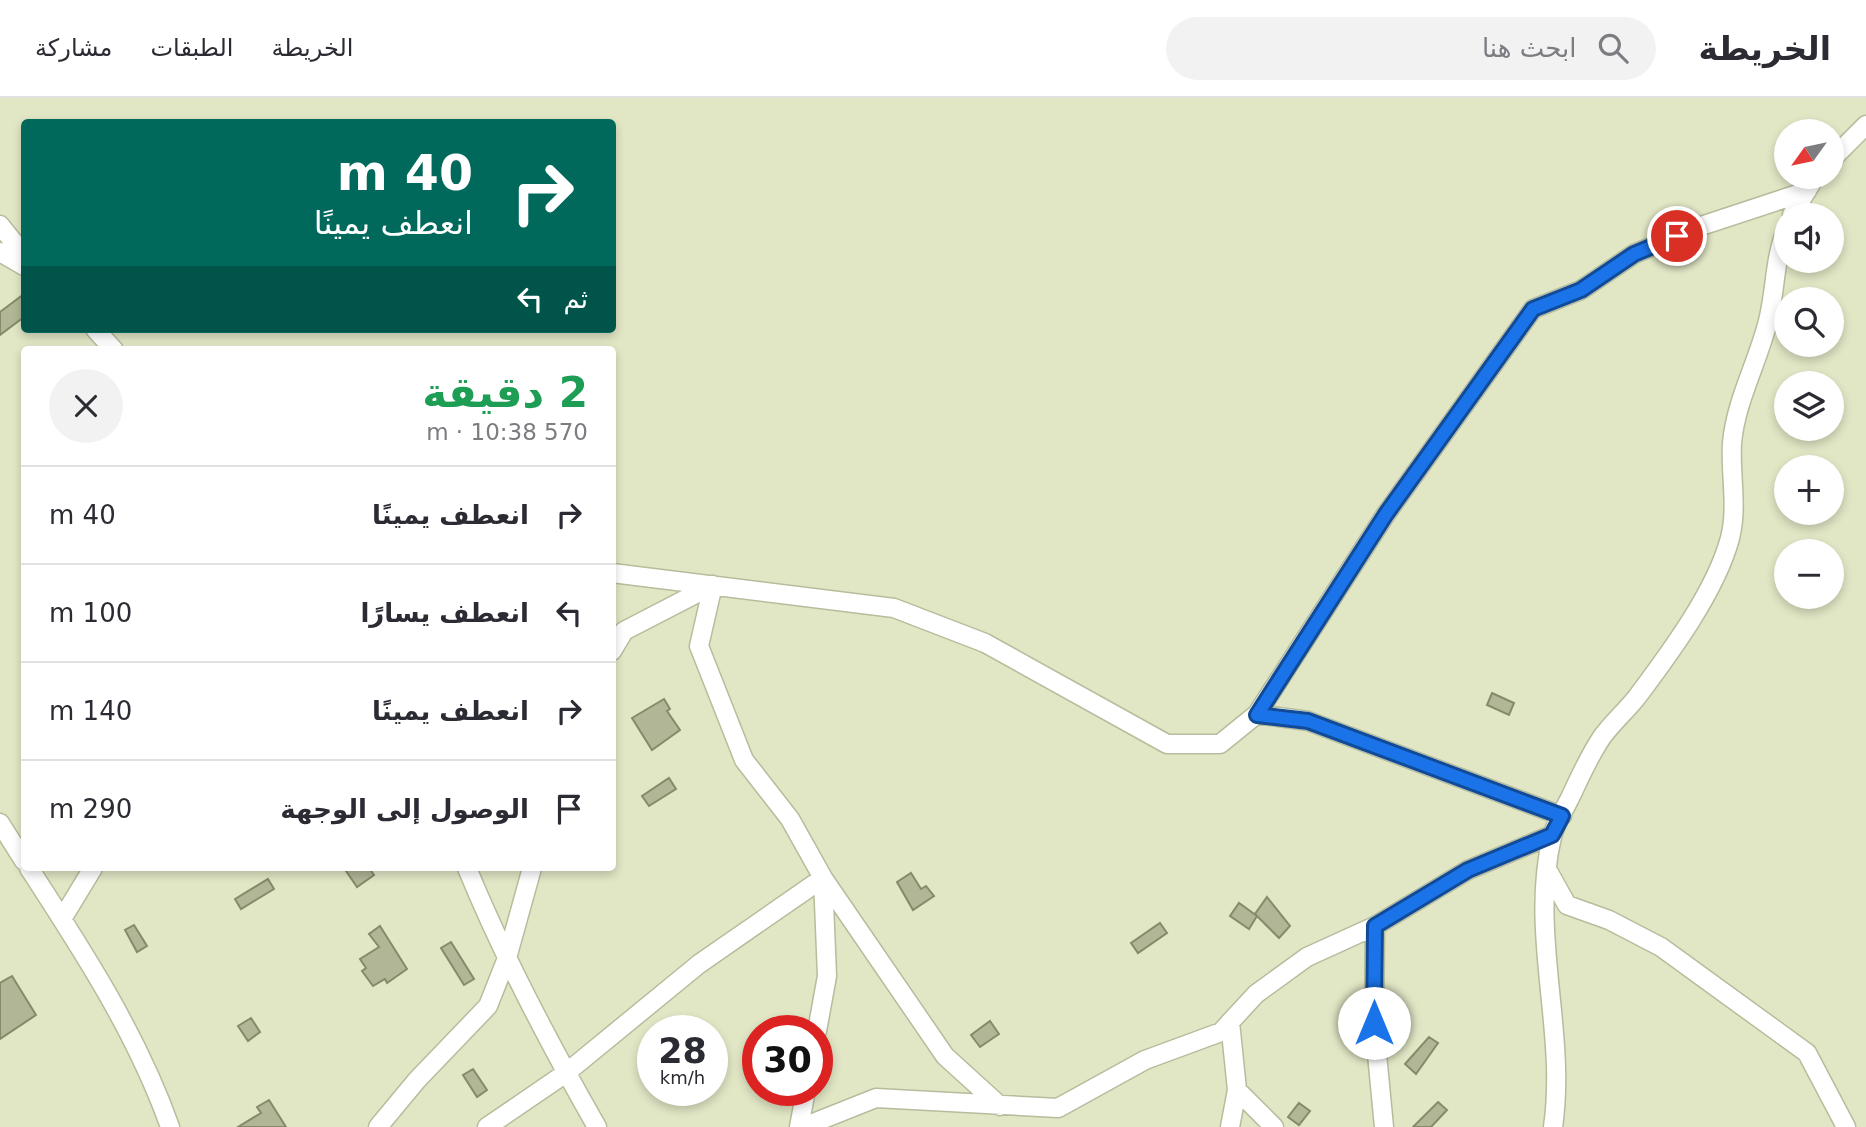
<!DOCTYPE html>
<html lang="ar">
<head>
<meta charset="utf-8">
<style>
	:root { --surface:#fff; --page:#f2f2f3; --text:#2b2b33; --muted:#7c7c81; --line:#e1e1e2 }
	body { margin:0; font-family:"DejaVu Sans",Vazirmatn,sans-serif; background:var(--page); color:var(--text); direction:rtl; height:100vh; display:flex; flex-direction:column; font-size:26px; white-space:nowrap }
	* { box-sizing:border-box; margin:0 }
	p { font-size:23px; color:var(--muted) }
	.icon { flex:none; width:38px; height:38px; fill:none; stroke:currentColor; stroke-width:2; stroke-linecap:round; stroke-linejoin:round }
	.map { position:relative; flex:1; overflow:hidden; direction:ltr }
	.panel { position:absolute; left:21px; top:248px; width:595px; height:525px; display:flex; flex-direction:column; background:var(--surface); border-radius:7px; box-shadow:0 4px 10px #0003; direction:rtl }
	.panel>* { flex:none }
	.banner { position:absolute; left:21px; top:21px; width:595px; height:214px; border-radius:7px; box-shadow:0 4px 10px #0003; direction:rtl; background:#00695c; color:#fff; overflow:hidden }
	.needle { width:46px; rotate:237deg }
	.buttons { position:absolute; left:1774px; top:21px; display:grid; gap:14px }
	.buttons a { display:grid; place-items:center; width:70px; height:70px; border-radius:50%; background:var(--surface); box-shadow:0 4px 10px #0003; font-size:35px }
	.speed { position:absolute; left:637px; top:917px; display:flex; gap:14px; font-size:35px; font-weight:700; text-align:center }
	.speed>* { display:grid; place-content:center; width:91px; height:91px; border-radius:50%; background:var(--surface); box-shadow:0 4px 10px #0003; line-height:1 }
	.speed small { font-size:18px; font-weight:400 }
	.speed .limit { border:10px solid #d22; background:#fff; color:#111 }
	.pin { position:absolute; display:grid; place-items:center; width:60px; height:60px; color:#fff; margin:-30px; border:4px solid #fff; border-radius:50%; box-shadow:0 2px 7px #0007 }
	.me { position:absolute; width:77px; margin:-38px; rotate:0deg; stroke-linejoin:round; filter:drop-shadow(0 0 5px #0008) }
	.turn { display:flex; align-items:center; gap:24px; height:147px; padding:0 28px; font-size:32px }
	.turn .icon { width:91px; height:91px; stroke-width:2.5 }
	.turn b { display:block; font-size:49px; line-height:60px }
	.then { display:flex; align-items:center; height:66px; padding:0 28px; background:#0003; gap:14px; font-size:26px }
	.round { display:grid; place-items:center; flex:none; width:74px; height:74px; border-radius:37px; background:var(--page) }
	.summary { display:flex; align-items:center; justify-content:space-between; height:119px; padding:0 28px }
	h1 { font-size:42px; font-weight:600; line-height:52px; color:#1e9e55 }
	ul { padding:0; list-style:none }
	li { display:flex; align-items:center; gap:21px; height:98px; padding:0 28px; border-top:2px solid var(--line) }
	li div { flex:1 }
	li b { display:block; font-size:26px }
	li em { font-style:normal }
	header { display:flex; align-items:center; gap:42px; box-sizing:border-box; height:98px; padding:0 35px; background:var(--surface); border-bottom:2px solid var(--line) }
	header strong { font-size:33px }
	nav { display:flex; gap:38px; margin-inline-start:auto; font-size:24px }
	.search { width:490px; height:63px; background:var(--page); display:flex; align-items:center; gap:18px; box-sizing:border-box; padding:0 24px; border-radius:38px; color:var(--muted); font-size:26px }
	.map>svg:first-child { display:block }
</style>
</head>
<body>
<header>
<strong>الخريطة</strong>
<div class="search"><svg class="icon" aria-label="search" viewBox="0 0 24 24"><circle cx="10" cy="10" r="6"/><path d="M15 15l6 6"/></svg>ابحث هنا</div>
<nav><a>الخريطة</a><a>الطبقات</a><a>مشاركة</a></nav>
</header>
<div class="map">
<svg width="1866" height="1029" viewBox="0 0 1866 1029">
	<rect width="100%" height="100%" fill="#e1e6c5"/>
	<path fill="#b0b696" stroke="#858a6b" stroke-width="2" d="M24,196v23l-24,18v-23z
		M1492,595l22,10 -5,12 -22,-10z
		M664,601l6,10 -3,2 13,19 -28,20 -20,-32z
		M669,680l7,11 -27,17 -7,-10z
		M344,770h25l5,7 -17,12z
		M911,775l10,16 5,-3 8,10 -21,14 -16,-28z
		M268,781l6,10 -33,20 -6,-10z
		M1267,799l23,29 -11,12 -22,-22 -8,13 -19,-13 9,-13 18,13 -2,-2z
		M1160,825l7,10 -29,20 -7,-10z
		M134,827l13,21 -10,6 -12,-22z
		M380,828l27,43 -20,14 -2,-4 -12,7 -11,-15 4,-3 -6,-9 19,-12 -10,-13z
		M451,844l23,37 -10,6 -23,-37z
		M12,878l24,39 -36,24v-56z
		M251,920l9,14 -12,9 -10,-15z
		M990,923l9,13 -19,13 -9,-12z
		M1429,939l9,6 -22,31 -11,-10z
		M473,971l14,21 -10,7 -14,-22z
		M269,1002l17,27h-48l23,-14 -4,-6z
		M1438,1004l9,8 -16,17h-18z
		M1299,1005l11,8 -11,14 -11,-8z"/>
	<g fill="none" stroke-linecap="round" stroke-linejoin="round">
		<g stroke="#b7bc9c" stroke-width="21">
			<path id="minor" d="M1832,61l34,-34
				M1792,117l23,-38
				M0,127l24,30
				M0,154l24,14
				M95,231l19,21
				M612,475l282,35 91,35 182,101h53l37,-30 129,-200 147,-205 48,-19 53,-36 64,-27 109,-36
				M612,553l12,-20 89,-46
				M1257,616l51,7 254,95
				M0,725l24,38
				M29,770c54,83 108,166 141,259
				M467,770c37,90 82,175 130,259
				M1548,773l19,34 42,15 52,27 146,106 39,74
				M62,821l31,-51
				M1375,828l-1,97 10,104
				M1230,924l7,68 37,37
				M817,933l10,-55 -4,-98 122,178 55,50
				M378,1029l39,-47 71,-74 19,-48 25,-90
				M487,1029l79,-54 133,-109 124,-86 -33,-59 -46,-59 -45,-114 14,-61
				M799,1029l7,-37
				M803,1029l73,-29 182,10 87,-48 76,-28 35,-38 51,-37 68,-31 93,-56 84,-35
				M1230,1029l7,-37
				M1553,1029c14,-96 -24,-193 -1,-290 3,-13 12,-27 18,-39 10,-21 19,-42 32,-61 10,-14 24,-26 35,-40 33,-44 79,-106 93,-159 8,-31 0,-64 2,-95 4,-43 26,-81 36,-122 8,-32 6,-63 19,-93"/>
		</g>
		<use href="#minor" stroke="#fff" stroke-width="18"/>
	</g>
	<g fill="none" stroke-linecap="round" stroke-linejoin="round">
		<g stroke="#114b97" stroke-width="18">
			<path id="route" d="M1374,925l1,-97 93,-56 84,-35 10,-19 -254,-95 -51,-6 129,-201 147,-205 48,-19 53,-36 43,-18"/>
		</g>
		<use href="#route" stroke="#1a73e8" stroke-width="12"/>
	</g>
</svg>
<div class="buttons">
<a><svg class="needle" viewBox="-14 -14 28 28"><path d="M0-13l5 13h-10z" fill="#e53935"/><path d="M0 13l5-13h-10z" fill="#7c7c81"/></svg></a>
<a><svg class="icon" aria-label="sound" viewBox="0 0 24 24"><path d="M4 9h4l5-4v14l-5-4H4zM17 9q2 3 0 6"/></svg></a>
<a><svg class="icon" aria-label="search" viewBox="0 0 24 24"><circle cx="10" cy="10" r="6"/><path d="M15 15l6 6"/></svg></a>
<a><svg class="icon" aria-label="layers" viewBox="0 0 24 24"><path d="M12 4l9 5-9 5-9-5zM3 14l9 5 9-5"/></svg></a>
<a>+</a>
<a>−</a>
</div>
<div class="speed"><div>28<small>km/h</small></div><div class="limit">30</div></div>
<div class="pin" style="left:1677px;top:138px;background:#d93025"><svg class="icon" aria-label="arrive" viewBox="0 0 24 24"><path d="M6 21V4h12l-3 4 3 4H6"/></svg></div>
<svg class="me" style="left:1374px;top:925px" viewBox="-20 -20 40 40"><circle r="19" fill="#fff"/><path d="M0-13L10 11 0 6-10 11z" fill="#1a73e8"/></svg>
<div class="banner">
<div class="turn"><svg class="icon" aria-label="right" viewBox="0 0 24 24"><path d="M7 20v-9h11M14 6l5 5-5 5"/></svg><div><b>40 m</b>انعطف يمينًا</div></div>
<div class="then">ثم<svg class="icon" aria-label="left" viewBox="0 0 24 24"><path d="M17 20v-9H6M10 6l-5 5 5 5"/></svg></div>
</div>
<section class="panel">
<div class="summary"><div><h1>2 دقيقة</h1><p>570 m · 10:38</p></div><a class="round"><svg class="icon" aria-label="close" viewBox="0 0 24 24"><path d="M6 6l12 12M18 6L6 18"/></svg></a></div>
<ul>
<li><svg class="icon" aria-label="right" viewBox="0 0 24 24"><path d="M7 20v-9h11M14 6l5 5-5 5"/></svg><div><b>انعطف يمينًا</b></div><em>40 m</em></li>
<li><svg class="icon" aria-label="left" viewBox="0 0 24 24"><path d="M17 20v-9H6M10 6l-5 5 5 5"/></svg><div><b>انعطف يسارًا</b></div><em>100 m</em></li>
<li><svg class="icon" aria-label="right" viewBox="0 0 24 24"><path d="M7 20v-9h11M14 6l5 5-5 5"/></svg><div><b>انعطف يمينًا</b></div><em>140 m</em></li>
<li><svg class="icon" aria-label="arrive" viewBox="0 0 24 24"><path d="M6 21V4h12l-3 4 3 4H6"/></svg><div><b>الوصول إلى الوجهة</b></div><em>290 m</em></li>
</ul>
</section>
</div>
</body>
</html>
